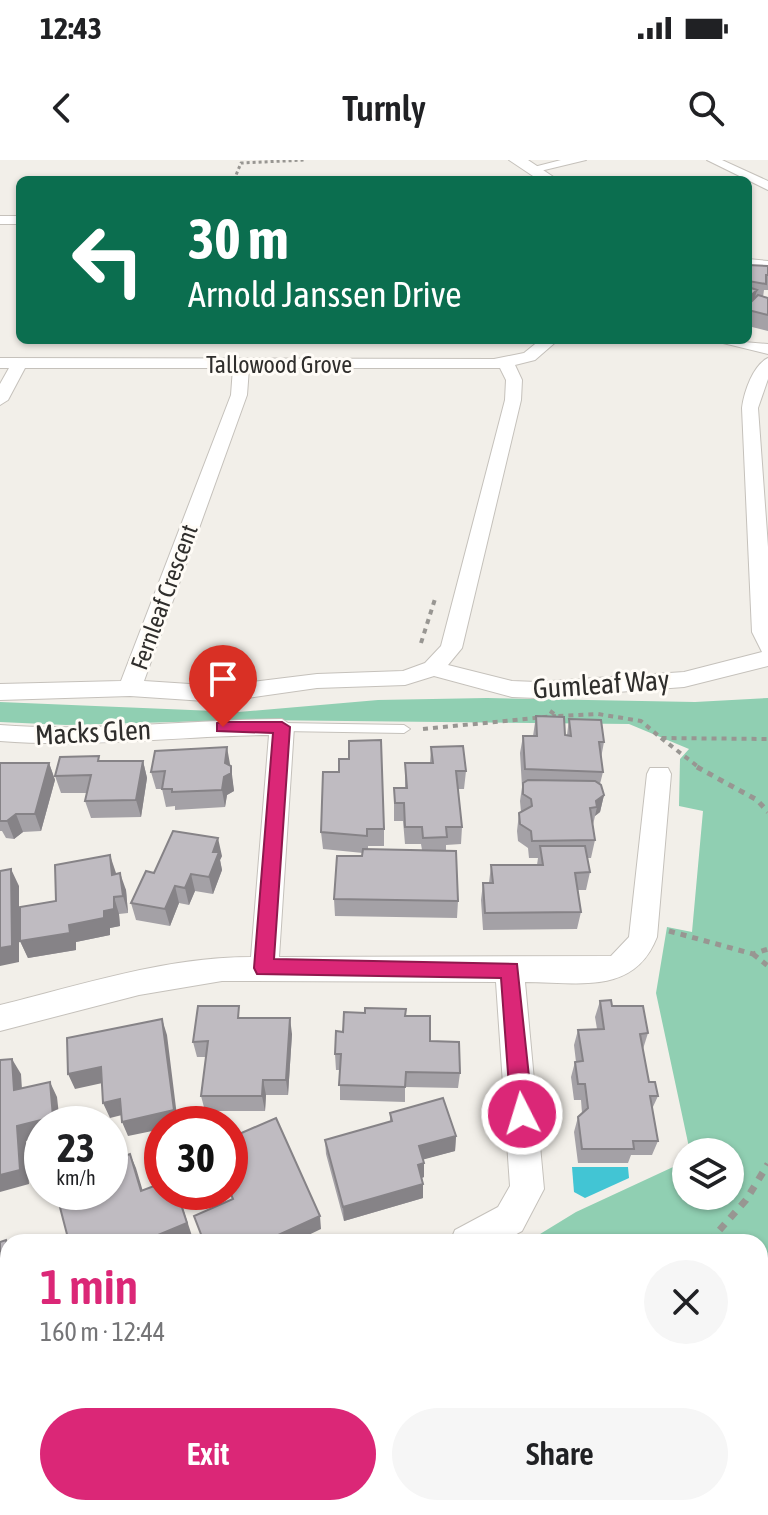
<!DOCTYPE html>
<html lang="en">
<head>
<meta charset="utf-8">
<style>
	:root { --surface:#fff; --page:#f6f6f6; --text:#202124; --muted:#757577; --accent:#db2777 }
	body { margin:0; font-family:"Asap Condensed",sans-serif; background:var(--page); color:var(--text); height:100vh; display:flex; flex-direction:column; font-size:30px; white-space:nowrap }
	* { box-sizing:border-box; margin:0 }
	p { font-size:26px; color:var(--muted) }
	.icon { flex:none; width:44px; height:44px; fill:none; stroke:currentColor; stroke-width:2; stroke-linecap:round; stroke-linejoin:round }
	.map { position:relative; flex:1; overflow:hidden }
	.details { position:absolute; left:0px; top:1074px; width:768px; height:282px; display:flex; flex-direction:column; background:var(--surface); border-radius:24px 24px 0 0; box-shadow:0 2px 6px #0004 }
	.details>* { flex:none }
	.top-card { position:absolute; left:16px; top:16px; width:736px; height:168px; border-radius:12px; box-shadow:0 2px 6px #0004; background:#0b6e4f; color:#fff; overflow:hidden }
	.fabs { position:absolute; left:672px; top:978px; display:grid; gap:16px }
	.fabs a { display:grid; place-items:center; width:72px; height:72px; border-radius:50%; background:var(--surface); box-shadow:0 2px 6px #0004; font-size:40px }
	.speed { position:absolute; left:24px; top:946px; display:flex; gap:16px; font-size:40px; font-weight:700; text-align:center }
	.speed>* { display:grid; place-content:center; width:104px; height:104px; border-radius:50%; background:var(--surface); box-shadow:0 2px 6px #0004; line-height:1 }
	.speed small { font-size:20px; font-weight:400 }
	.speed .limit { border:12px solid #d22; background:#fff; color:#111 }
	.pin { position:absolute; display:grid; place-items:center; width:68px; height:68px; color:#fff; margin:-82px -34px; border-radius:50% 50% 50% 0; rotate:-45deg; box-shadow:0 0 8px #0007 }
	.pin .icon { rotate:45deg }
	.me { position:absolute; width:88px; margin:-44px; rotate:355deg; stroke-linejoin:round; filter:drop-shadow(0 0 6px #0008) }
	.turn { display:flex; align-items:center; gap:28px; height:168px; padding:0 40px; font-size:36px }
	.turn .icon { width:104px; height:104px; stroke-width:2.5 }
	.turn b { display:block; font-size:56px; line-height:68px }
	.round { display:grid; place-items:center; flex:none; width:84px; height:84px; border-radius:42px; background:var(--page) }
	.headline { display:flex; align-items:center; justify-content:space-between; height:136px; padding:0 40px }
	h1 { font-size:48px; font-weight:600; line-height:60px; color:var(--accent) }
	.action { display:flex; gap:16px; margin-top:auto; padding:16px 40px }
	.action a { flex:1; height:92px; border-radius:48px; background:var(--accent); color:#fff; font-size:32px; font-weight:600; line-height:92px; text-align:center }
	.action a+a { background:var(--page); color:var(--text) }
	.status { display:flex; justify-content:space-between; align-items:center; height:56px; padding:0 40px; background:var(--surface); direction:ltr }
	.status svg { height:22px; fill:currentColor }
	header { display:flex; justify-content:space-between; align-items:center; height:104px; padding:0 40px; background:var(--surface); font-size:36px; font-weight:600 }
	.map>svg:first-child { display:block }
</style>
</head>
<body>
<div class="status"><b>12:43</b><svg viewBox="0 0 49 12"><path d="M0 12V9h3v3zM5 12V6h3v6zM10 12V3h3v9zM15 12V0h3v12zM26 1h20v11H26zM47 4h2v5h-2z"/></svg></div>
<header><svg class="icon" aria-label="back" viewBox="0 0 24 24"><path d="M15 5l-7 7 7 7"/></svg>Turnly<svg class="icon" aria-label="search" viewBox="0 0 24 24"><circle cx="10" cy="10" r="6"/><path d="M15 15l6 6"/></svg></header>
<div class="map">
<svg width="768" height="1355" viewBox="0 0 768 1355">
	<rect width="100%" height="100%" fill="#f2efe9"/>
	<path fill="#90cfb2" d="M487,538l208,4 73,-4v698l-8,2v-156h-233l49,-30 110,-51v35h44v-44h-40l-34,-159 11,-66 25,5 11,-121 -24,-5 1,-47 9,-10 -60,-25 -384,-4 -179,5 -66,-3v-20l238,10 140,-12z
		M8,1337v11h447l-15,7h-440v-14z"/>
	<path fill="#42c5d4" d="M572,1007h56l1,11 -44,20 -11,-6z"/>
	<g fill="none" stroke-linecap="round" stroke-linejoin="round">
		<g stroke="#c5c1bb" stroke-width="2">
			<path id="service" d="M282,563l122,2 6,4 -6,4 -122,-2 -6,-4z"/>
		</g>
		<g stroke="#c5c1bb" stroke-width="2">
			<path id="minor" d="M561,0h25l-54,13 -6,-4z
				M707,0h15l46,21v9z
				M0,56h20v8h-20z
				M540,180h18l-23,20 -20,5 7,15 -1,20 -59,248 -14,17 64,16 25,1 147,-10 78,-20 -10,-20 -10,-224c2,-16 11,-43 26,-50v21l-10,29 10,139v119l-84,21 -147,11 -25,-1 -78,-21 -29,9 -88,3 -97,14 -90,-6 -130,4v-16l121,-3 110,-286 2,-27h-208l-17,32 -8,5v-21l9,-16h-9v-10l494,1 30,-6zM249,208h251l6,12 -1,20 -64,246 -16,17 -22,8 -86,3 -97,12 -76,-5 103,-286z
				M720,180l48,4v10l-45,-11z
				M282,559l12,8 -15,230 332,-1 18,-19 18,-163 3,-6h18l3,6 -14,163c-23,59 -79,45 -132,45l19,207 -22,42 -20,11h-52l5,-12 43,-23 12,-21 -14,-204 -274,-1 -83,14 -139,36v-26c81,-20 166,-48 251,-48l18,-222c-90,1 -179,13 -269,6v-16c94,7 188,-5 282,-6z
				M768,1250v38l-8,1v-38z
				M8,1283v40l-8,4v-40z
				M507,1348h50l-3,7h-50z"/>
		</g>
		<g stroke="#c5c1bb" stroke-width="2">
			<path id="tertiary" d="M509,0h19l30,20h-19z
				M748,99l20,2v10l-20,-2z"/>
		</g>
		<path stroke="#989692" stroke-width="3" stroke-dasharray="3 3" stroke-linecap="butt" d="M234,20l7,-17 64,-3"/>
		<path stroke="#989692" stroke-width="4" stroke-dasharray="5 5" stroke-linecap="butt" d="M421,483l14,-44
			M550,551l7,5 41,-2 43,7 20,17 107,1
			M423,569l133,-13
			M661,578l40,31"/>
		<path stroke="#989692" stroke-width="5" stroke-dasharray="6 6" stroke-linecap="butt" d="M697,607l60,33 11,12
			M669,771l84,23 15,-5
			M753,794l15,12"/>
		<path stroke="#989692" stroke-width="7" stroke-dasharray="8 8" stroke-linecap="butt" d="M709,1082l37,-42 22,-36
			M760,1196l8,1
			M189,1355l14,-7"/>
		<use href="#service" fill="#fff" fill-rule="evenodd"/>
		<use href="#minor" fill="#fff" fill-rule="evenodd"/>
		<use href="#tertiary" fill="#fff" fill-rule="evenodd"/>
	</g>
	<path fill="#a4a1a6" d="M748,105l20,1v24h-4l-1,7 5,1v33l-20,-5z
		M536,556l29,19h2l2,-16 35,23 -3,16 2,14 -3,12 4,11 -4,17 -5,4 -2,9 2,15 -4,18h-4l3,14 -4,18h-8l3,22 -4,17 -94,1 -2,-30 2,-17h6l2,-18h46l1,-7h-9l-1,-10 -10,-7 -1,-10 2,-18 2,-1 -1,-11 2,-14 -2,-34 3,-17h10z
		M431,587l35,24 -2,18h-6l4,38 -1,17 -15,1v6l12,50 -1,17 -122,-2 -1,-17 28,-43 1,-3 -40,-4 -2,-17 2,-60 61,57v17h-16v3l54,1 -1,-6h-16l-2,-23h-9v-33h11v-25h25z
		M101,601h42l4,17 -6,39 -50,1 -6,-17 2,-8h-26l-6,-17z
		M0,603h49l6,17 -14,51 -18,1 -9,7 -8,-1 -4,-7h-2z
		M230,605l4,26 -7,4 -2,12 -50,3v-4l-9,1 -4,-18h-6l-5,-17z
		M222,696l-2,4 2,10 -9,24 -18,-3 -6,14 -10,-2 -9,23 -34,-6 -5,-17 23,-30z
		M116,714l10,16 2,23 -9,1 1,12 -10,2v7l-34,7v8l-48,8 -8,-17 36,-40z
		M600,841l12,5 36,27 -5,16 6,33 9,14 -6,13 6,32 -6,14h-21l-3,8h-50l-4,-31 4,-15 4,-4 -1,-13h-7l-3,-23 4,-15h1l-2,-17 4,-15 19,-1 -2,-12z
		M405,856l55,57 -2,15 -53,-1v15l-65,-2v-30h-4l-1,-16 8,-22z
		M241,858l51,16 -4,61h-22l-1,16h-60l-4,-15 5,-39h-9l-4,-15z
		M390,953l66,23 -1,15 -32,8 1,4v14l-2,1 1,6v14l-79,23 -18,-67 -1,-14 65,-18z"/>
	<path fill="#868387" d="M757,130l-4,15 -5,5v-12z
		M227,587l3,17 -1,11 2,-9 3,25 -7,4 -2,12 -3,-17z
		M143,601l4,17 -6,39 -5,-17z
		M49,603l6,17 -14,51 -6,-17z
		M604,635l-4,17 -5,4 2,-9 -1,-6z
		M16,654l7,18 -9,7 -7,-18z
		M218,678l4,18 -2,4 2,10 -9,24 -4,-17 4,-25z
		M110,695l6,18 1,19 -5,-17z
		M11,709l8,17v76l-19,4v-18z
		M120,713l6,17 2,23 -5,-17z
		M191,714l4,17 -6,14 -4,-17z
		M175,726l4,17 -9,23 -5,-17z
		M114,737l5,17 1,12 -10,2v7l-34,7v8l-48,8 -8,-17 49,-16 35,-14z
		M290,858l2,16 -4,61 -2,-15z
		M162,859l5,16 11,89h-16v5l-34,7 -6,-14z
		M12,899l9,15 2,31 -9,-15z
		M101,907l6,15 -32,7 -7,-15z
		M263,920l3,15 -1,16 -3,-15z
		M50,922l7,15 3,27h-18v12l-16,5 3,43 -29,8v-17l17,-49z
		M120,939l6,15 -16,4 -7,-15z
		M456,976l-1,15 -37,10 1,-15z
		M130,994l6,14 11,37 -6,-14z
		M424,1003v14l-7,2 1,-14z
		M423,1024v14l-79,23 -1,-14z
		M178,1033l14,43 -14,6h-31l-1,-2z
		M320,1056l1,13 -27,13h-31z
		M8,1192v16l-8,3v-15z"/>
	<path fill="#bfbbc1" stroke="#868387" stroke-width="2" d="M748,105l20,1v9h-2v9l-18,-3z
		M748,127l9,3 -9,8z
		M758,135l10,3v17l-20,-5v-5z
		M536,556l28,1 1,18 6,1 -2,-17 32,1 3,22h-5l4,30 -78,-3 -2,-33h14z
		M381,580l3,89h-17v7l-46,-4 2,-60h16v-13h10v-18z
		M463,586l3,25h-10l6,56h-16l1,10 -24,1 -1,-11h-17l-1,-24h-9l-1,-15h13l-2,-25h28l-2,-16z
		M227,587l-2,16 6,3v7l-7,4 -2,13 -50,2v-3h-10l3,-18 -14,1 4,-21z
		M99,596l-1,5h45l-7,39 -51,1 6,-26 -36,1 5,-19z
		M0,603h49l-14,51h-19l-9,7h-7z
		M528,620l67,1 6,4 3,10 -8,6 1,6 -7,1 5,32 -63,1 -1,-10 -11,-7 -1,-11 13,-7 -1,-7 -8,-5v-11z
		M173,671l45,7 -5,14h6l-10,25 -18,-3 -6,14 -10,-2 -10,23 -34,-6 15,-32 8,2z
		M540,686h45l5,26 -15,1 6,39 -96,1 -2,-30h10l-2,-18h52z
		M363,689l93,2 2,50 -124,-2 3,-43h25z
		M110,695l2,20 8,-2 3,23 -9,1v12l-10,2v7l-35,7 1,8 -50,8v-34l36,-6 -1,-36z
		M11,709l1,77 -12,2v-77z
		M611,840l1,6h31l5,27 -8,1 9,48h6l3,14h-8l8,45h-25l1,8h-52l-4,-32 10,-9 -3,-24h-7l-3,-22 8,-1 -5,-31 26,-1 -4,-28z
		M198,846h41l-1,12h52l-4,62h-23l-1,16h-61l7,-55 -15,1z
		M365,848l41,1 -1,7h25v25l29,1 1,31 -54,-1 -1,15 -66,-2 2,-31h-6l1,-23 7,1 1,-20 21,1z
		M162,859l12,91 -52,12 -2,-23 -17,4 -2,-36 -33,7 -1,-36z
		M12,899l2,31 36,-8 3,35 -36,9 3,44 -20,5v-115z
		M443,938l13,38 -37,10 5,17 -6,2 5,19 -80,23 -18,-67 67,-19 -2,-8z
		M276,958l44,98 -57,26h-16l-2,-4 -9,4h-32l-10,-26 39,-17 -3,-7v-54z
		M130,994l11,37 21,-8v9h15l10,31 -41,17 1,2h-78l-13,-50h54v-31z
		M6,1080l2,8v104l-8,4v-114z"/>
	<path fill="#db2777" stroke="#8e194d" stroke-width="2" d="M223,562h59l8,5 -16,232 243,5 16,150 -3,7 -8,3 -8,-3 -3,-7 -10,-136 -244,-4 -3,-6 19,-235 -56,-2v-8z"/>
	<g text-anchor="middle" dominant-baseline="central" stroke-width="6" stroke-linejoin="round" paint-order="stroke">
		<g font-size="24" fill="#2f2e2c" stroke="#fffcf7">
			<text x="279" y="204">Tallowood Grove</text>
			<text transform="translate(164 437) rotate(-70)">Fernleaf Crescent</text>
		</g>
		<g font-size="28" fill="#2f2e2c" stroke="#fffcf7">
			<text transform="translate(601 524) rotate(-4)">Gumleaf Way</text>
			<text transform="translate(93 572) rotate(-3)">Macks Glen</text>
		</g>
	</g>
</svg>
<div class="fabs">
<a><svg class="icon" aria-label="layers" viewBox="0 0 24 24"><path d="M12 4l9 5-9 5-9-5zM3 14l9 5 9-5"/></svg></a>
</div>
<div class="speed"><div>23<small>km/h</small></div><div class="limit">30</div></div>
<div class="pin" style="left:223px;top:567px;background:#d93025"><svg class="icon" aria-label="arrive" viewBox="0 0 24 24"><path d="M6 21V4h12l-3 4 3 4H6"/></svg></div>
<svg class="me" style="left:522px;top:954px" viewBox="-20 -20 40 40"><circle r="17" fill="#db2777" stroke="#fff" stroke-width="3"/><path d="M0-11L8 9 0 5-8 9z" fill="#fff"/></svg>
<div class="top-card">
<div class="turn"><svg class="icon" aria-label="left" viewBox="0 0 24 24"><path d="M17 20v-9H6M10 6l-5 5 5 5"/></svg><div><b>30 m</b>Arnold Janssen Drive</div></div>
</div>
<section class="details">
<div class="headline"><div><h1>1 min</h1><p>160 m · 12:44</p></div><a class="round"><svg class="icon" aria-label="close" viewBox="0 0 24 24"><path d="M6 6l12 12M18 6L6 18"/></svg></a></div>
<div class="action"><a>Exit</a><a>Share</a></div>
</section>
</div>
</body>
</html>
